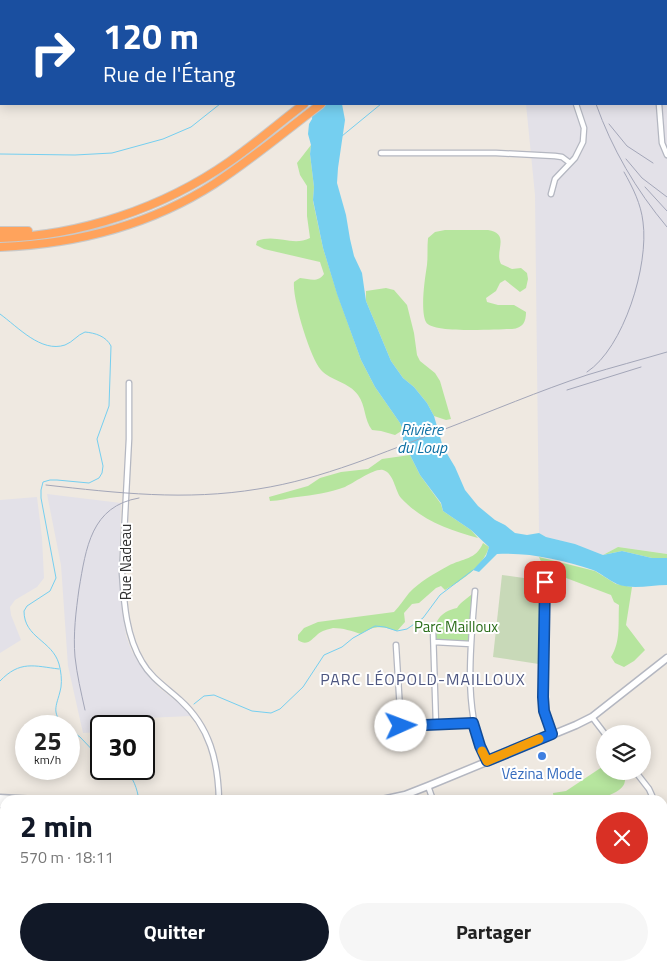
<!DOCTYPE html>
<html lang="fr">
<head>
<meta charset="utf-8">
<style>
	:root { --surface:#fff; --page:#f6f6f6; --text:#222; --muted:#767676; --accent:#111827 }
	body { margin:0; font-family:"Titillium Web",sans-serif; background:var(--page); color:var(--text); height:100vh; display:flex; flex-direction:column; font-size:19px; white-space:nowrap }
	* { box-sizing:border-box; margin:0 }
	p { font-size:16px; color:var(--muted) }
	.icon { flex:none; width:28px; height:28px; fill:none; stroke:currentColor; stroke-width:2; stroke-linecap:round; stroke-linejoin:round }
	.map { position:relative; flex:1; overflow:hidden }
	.panel { position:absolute; left:0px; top:795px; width:668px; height:176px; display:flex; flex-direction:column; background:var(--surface); border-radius:15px 15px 0 0; box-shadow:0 2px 12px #0003 }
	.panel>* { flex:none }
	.banner { position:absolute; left:0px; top:0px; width:668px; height:105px; box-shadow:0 2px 12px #0003; background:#1a4fa0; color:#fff; overflow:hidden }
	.controls { position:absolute; left:596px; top:725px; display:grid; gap:10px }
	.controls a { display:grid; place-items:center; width:55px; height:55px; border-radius:50%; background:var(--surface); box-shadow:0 2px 12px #0003; font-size:25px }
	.speed { position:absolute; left:15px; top:715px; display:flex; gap:10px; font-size:25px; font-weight:700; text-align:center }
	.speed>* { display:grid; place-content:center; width:65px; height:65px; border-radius:50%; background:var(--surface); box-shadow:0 2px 12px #0003; line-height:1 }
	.speed small { font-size:12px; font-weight:400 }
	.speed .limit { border:2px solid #111; border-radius:8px; background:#fff; color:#111 }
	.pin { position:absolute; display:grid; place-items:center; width:42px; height:42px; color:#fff; margin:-21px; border-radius:10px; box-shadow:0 2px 8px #0006 }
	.me { position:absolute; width:55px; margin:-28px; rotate:88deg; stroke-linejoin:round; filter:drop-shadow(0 0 4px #0008) }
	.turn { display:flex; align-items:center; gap:18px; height:105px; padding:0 20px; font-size:22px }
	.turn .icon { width:65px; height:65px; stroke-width:2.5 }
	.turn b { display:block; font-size:35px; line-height:42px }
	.round { display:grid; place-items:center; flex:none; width:52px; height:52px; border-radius:26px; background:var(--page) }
	.summary { display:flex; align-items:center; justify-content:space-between; height:85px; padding:0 20px }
	h1 { font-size:30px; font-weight:700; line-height:38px; color:var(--accent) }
	.cta { display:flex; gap:10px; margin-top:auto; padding:10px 20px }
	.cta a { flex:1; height:58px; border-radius:30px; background:var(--accent); color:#fff; font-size:20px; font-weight:700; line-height:58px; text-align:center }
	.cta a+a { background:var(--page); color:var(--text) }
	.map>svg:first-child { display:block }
</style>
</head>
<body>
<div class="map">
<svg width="667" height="971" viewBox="0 0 667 971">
	<rect width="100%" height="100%" fill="#efe9e1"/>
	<path fill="#e3e1e8" d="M589,0h78v554l-49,-7 -15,8 -28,-11 -29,-7 -7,-4 -4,-338 -9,-91h140v-103h-78z
		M47,494l74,9 -2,72 7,61 6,16 13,20 13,15 23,18 10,11 -45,2 -12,8h-33v6l-18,1 -15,-67 -7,-101z
		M37,497l5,41 2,40 -7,9 -22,13 -5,7 1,8 10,25 -21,13v-153z"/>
	<path fill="#b6e59e" d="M139,0h128l-127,1z
		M311,145l-1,9 4,33 -1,14 10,47 14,45 24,67 14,27 25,36 3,7 -8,5 -14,-4 -9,-1c-8,-10 -6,-24 -14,-35 -9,-13 -27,-14 -37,-25 -11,-12 -29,-72 -27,-88l6,-4c10,1 18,5 24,-4l-4,-12 -56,-13 -8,-4 1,-4c19,-8 35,6 53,-3l-3,-22v-30l-7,-11 -3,-12z
		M445,230h43c23,4 6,21 13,34l11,5 9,-1 6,5 1,6 -2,9 -6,4 -15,-12 -5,3 -4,8 -10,7 1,4 11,3h16l12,7c0,10 -3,16 -14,17 -13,0 -80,5 -86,-7 -6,-12 -1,-44 1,-57 1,-9 0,-18 1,-27l7,-6z
		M386,288l8,2 13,15 7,28 3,22 3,6 15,12 5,8 11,38 -5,1 -12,-4 -7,-13 -13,-16 -11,-9 -12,-17 -25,-60v-10z
		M410,455l10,20 21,29 2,7 28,19 7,8c-28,-8 -56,-17 -77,-40 -6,-7 -7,-25 -18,-28 -9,-2 -29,13 -38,17 -16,6 -32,8 -48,10 -10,1 -17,4 -27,4l-1,-4 39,-11 12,-8 21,-6 27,-3 14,-10z
		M483,543l6,4c-6,20 -27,33 -44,43l-4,-4 -5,2 -17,15 -7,1 -8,9 1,9 -8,9c-14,-5 -23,-6 -36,3 -9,-3 -18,-6 -28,-6 -4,1 -12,3 -15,6 -6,5 -11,13 -20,6v-5l6,-7 14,-6 76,-10c6,-6 10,-13 15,-19 10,-11 26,-20 39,-27 15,-8 28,-6 35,-23z
		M618,547l49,7v4h-15l-30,-7 -19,4z
		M539,557l56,14 21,13 16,3 -6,38 19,25 -11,11 -10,6 -9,-4 -4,-6c10,-16 7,-34 8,-52l-5,-3 -3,-7 -66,-25z
		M475,591l-4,53 -37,-2c-1,-18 4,-30 23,-34 4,-7 13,-11 18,-17z
		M605,765v6h19l2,4c-1,4 -1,9 -3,11 -12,16 -51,14 -69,14l-1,-7 13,-2z"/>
	<path fill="#c8d9b8" d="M502,575l43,6v84l-52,-8z"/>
	<path fill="#75cff0" d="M313,104h29l3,16 -7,48 -1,15 9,32 4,24 4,17 8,17 4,28 25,60 12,17 11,9 13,16 7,13 9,31 12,20 10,23 13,16 17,14 10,5 10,8 12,2 12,-2 7,4 29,7 28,11 19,-4 30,7h15v27c-16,0 -35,5 -50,-1 -9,-4 -16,-11 -24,-14 -30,-10 -64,-18 -96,-16l-18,18 -6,-2 13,-14 3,-9 -18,-17 -28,-19 -2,-8 -21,-28 -10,-20 -7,-15v-10l-3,-7 -25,-36 -14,-27 -24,-66 -14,-46 -10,-48 1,-13 -4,-33 1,-9 -3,-11 1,-10 3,-5z"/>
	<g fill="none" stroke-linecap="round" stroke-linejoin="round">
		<path stroke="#75cff0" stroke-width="1" d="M509,1l1,-1
			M342,136l39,-32
			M0,154l75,1 37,-2 51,-14 28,-12 29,-23
			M0,314c18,13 41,39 65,31 8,-3 12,-10 20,-13 10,1 21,4 26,14l-2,60 -12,33 6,27 -1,7 -3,5 -10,5 -32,-3h-7l-7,2 -2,8v8l15,80 -6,13 -23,15 -3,5c0,27 28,29 35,53 2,7 3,16 2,23 -3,17 -12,25 4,39
			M0,681c20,-21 34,-15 59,-12
			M194,704l10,-8 10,-1 38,16 19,2 9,-4 23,-22 21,-32 18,-8 11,-9 22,-12 10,1 12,4 10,-2 16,-11 17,-23 33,-25
			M144,727l1,-2
			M69,729l11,8 21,22
			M111,769l12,2
			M124,770c10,7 13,19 15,30
			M118,971l1,-5"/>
		<g stroke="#b4b7c1" stroke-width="7">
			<path id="street" d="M647,0v1
				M659,104l3,39 5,12
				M381,153h115l59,3 7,1 8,6
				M551,194l4,-15 20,-21 8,-16 1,-14 -8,-24
				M129,383v56l-7,134c2,30 4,63 20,89 9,16 25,26 38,38 30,27 38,61 39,100
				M545,581l-2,116 1,14 8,23
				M475,591c-4,52 -13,122 12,170
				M433,630l3,95
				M434,642l37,2
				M396,645l5,81
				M592,717l13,17
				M389,727l84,-4
				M635,771l14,18 5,11
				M428,786l5,14
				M662,849h5
				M147,966v5
				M199,966v5
				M251,966v5
				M421,971c10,-7 25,-1 37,0
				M627,971v-5"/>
		</g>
		<g stroke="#b4b7c1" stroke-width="9">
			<path id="secondary" d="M0,798l36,2
				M382,800l23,-5 23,-9 148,-61 16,-8 75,-59
				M0,804h5"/>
		</g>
		<g stroke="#c9c9c9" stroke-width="10">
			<path id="highway" d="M434,1l1,-1
				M452,1l2,-1
				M0,231h28
				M0,238c80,-2 163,-30 229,-76 26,-18 50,-39 75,-58
				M0,247c75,-3 150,-22 214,-63 37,-24 71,-53 107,-80"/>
		</g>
		<use href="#street" stroke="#fff" stroke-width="4.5"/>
		<use href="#secondary" stroke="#fff" stroke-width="6"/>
		<use href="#highway" stroke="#ffa35c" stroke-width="8"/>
		<path stroke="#a3a6b8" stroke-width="1" d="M577,0v1
			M596,104c16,45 40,86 71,123
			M609,124l18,22 26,17
			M626,159l16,19 25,19
			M645,187l22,24
			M587,372c37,-24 62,-107 56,-150 -2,-18 -10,-34 -19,-50
			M567,390l74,-23
			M46,485c71,8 140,16 212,4 65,-10 126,-37 187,-60 47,-18 94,-38 142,-54 26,-8 53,-15 80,-23
			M85,710c-4,-18 -8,-35 -10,-53 -2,-23 1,-46 4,-68 7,-41 12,-83 60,-91"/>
	</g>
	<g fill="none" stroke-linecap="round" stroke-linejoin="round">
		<g stroke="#114b97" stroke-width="12">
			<path id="route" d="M401,726l72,-3 7,23 7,15 65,-27 -8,-23 -1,-14 2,-115"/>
		</g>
		<use href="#route" stroke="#1a73e8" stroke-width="9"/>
		<path stroke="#f59e0b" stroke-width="9" d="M482,751l5,10 52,-22"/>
	</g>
	<circle fill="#3f7fe0" stroke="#fff" stroke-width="2" cx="542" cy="756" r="5"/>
	<g text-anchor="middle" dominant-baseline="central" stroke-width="4" stroke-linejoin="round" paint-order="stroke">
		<g font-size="15" fill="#2e2e2e" stroke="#fff">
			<text transform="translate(125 562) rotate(-90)">Rue Nadeau</text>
		</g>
		<g font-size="15" fill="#2c6e1b" stroke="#fff">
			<text x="456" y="626">Parc Mailloux</text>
		</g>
		<g font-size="15" fill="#366cbe" stroke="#fff">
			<text x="542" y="773">Vézina Mode</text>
		</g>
		<g font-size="16" font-style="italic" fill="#0d6fa3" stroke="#fff">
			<text x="422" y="429">Rivière<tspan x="422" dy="18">du Loup</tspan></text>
		</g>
		<g font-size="16" letter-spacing="1" fill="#4d5680" stroke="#fff">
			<text x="423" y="679">PARC LÉOPOLD-MAILLOUX</text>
		</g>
	</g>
</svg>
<div class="controls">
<a><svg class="icon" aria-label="layers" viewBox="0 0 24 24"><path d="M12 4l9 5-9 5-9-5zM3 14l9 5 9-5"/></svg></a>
</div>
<div class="speed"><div>25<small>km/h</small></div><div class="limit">30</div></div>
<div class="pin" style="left:545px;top:582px;background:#d93025"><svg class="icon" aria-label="arrive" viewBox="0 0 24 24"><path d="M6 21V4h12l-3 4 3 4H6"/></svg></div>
<svg class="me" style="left:401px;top:726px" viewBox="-20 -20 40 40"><circle r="19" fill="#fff"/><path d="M0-13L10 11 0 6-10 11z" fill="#1a73e8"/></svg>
<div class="banner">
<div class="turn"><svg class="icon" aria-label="right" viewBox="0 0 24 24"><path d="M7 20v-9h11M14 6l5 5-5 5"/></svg><div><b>120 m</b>Rue de l'Étang</div></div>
</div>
<section class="panel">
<div class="summary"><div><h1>2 min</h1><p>570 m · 18:11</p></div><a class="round" style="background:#d93025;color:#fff"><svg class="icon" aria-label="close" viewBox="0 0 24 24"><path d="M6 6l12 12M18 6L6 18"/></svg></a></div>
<div class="cta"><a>Quitter</a><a>Partager</a></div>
</section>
</div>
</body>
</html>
